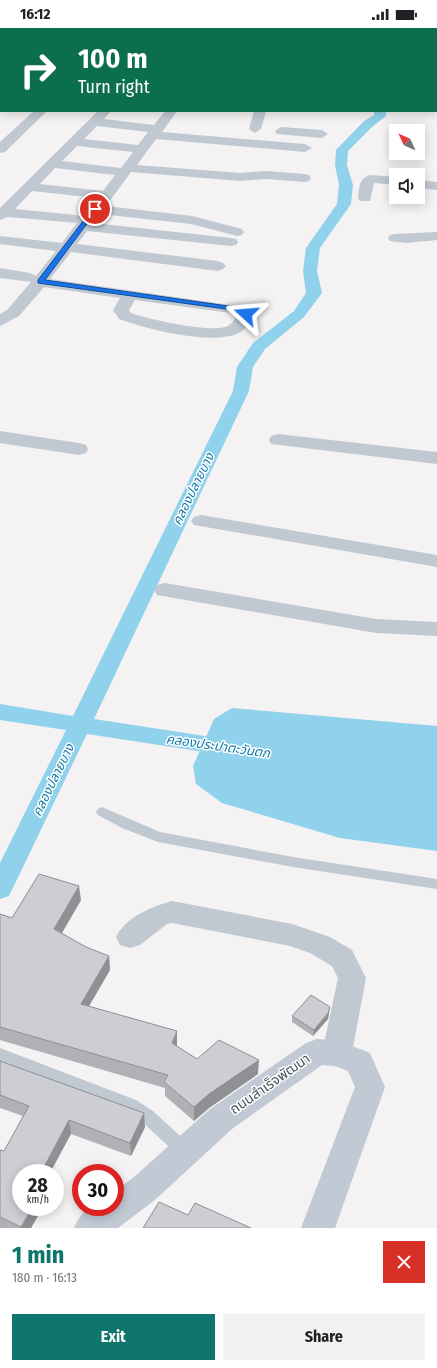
<!DOCTYPE html>
<html lang="en">
<head>
<meta charset="utf-8">
<style>
	:root { --surface:#fff; --page:#f2f2f2; --text:#202124; --muted:#757577; --accent:#0f766e }
	body { margin:0; font-family:"Fira Sans Condensed","Noto Sans Thai",sans-serif; background:var(--page); color:var(--text); height:100vh; display:flex; flex-direction:column; font-size:15px; white-space:nowrap }
	* { box-sizing:border-box; margin:0 }
	p { font-size:13px; color:var(--muted) }
	.icon { flex:none; width:22px; height:22px; fill:none; stroke:currentColor; stroke-width:2; stroke-linecap:round; stroke-linejoin:round }
	.map { position:relative; height:1200px; overflow:hidden }
	.panel { display:flex; flex-direction:column; background:var(--surface); flex:1 }
	.panel>* { flex:none }
	.banner { position:absolute; left:0px; top:0px; width:437px; height:84px; box-shadow:0 2px 10px #0003; background:#0b6e4f; color:#fff; overflow:hidden }
	.needle { width:26px; rotate:314deg }
	.controls { position:absolute; left:389px; top:96px; display:grid; gap:8px }
	.controls a { display:grid; place-items:center; width:36px; height:36px; border-radius:0px; background:var(--surface); box-shadow:0 2px 10px #0003; font-size:20px }
	.speed { position:absolute; left:12px; top:1136px; display:flex; gap:8px; font-size:20px; font-weight:700; text-align:center }
	.speed>* { display:grid; place-content:center; width:52px; height:52px; border-radius:50%; background:var(--surface); box-shadow:0 2px 10px #0003; line-height:1 }
	.speed small { font-size:10px; font-weight:400 }
	.speed .limit { border:6px solid #d22; background:#fff; color:#111 }
	.pin { position:absolute; display:grid; place-items:center; width:34px; height:34px; color:#fff; margin:-17px; border:2px solid #fff; border-radius:50%; box-shadow:0 1px 4px #0007 }
	.me { position:absolute; width:44px; margin:-22px; rotate:289deg; stroke-linejoin:round; filter:drop-shadow(0 0 3px #0008) }
	.turn { display:flex; align-items:center; gap:14px; height:84px; padding:0 12px; font-size:18px }
	.turn .icon { width:52px; height:52px; stroke-width:2.5 }
	.turn b { display:block; font-size:28px; line-height:34px }
	.round { display:grid; place-items:center; flex:none; width:42px; height:42px; border-radius:0px; background:var(--page) }
	.headline { display:flex; align-items:center; justify-content:space-between; height:68px; padding:0 12px }
	h1 { font-size:24px; font-weight:700; line-height:30px; color:var(--accent) }
	.primary-button { display:flex; gap:8px; margin-top:auto; padding:8px 12px }
	.primary-button a { flex:1; height:46px; border-radius:0px; background:var(--accent); color:#fff; font-size:16px; font-weight:700; line-height:46px; text-align:center }
	.primary-button a+a { background:var(--page); color:var(--text) }
	.status { display:flex; justify-content:space-between; align-items:center; height:28px; padding:0 20px; background:var(--surface); direction:ltr }
	.status svg { height:11px; fill:currentColor }
	.map>svg:first-child { display:block }
</style>
</head>
<body>
<div class="status"><b>16:12</b><svg viewBox="0 0 49 12"><path d="M0 12V9h3v3zM5 12V6h3v6zM10 12V3h3v9zM15 12V0h3v12zM26 1h20v11H26zM47 4h2v5h-2z"/></svg></div>
<div class="map">
<svg width="437" height="1200" viewBox="0 0 437 1200">
	<rect width="100%" height="100%" fill="#f4f2f2"/>
	<path fill="#90d2ec" d="M232,680l205,18v125l-97,-13 -118,-35 -26,-19 -3,-18 21,-47z"/>
	<g fill="none" stroke-linecap="round" stroke-linejoin="round">
		<path fill="#90d2ec" fill-rule="evenodd" d="M374,83h12v5l-14,11 -24,24 -1,14 6,20 -2,19 -31,44 -3,23 5,22 -18,24 -39,32 -12,18 -4,24 -155,328 137,21 8,2 4,6 -4,6 -8,2 -144,-22 -78,162 -9,3v-36l66,-133 -66,-10v-16l73,12 160,-325 4,-24 16,-24 41,-32 12,-18 -3,-22 3,-23 31,-44 2,-19 -4,-20 1,-15 28,-29 10,-6z"/>
		<path fill="#c0c8d1" fill-rule="evenodd" d="M102,779l58,25 133,25 144,22v10l-144,-22 -135,-25 -36,-14 -24,-13 -2,-3 2,-3z
			M0,1020l136,52 17,11 38,35 2,5 -2,5 -6,2 -6,-2 -38,-35 -15,-11 -126,-48z"/>
		<path fill="#c0c8d1" fill-rule="evenodd" d="M94,0h21v1h-21z
			M207,0h17v1h-17z
			M436,21h1v6h-1z
			M1,61v8l-1,1v-8z
			M34,83h13l-42,41 -5,1v-11z
			M98,83h13l-7,8 50,6 11,-14h12l-15,21 143,12 7,4 -7,4 -149,-13 -19,26 103,8 26,-2 38,3 5,1 2,3 -2,3 -5,1 -38,-3 -26,2 -109,-9 -25,34 86,10 50,13 2,3 -2,3 -5,1 -46,-12 -91,-10 -7,9 138,15 5,1 2,3 -2,3 -5,1 -144,-15 -10,13 141,17 5,2 3,3 -3,3 -5,2 -147,-19 -21,27 201,29 3,6c-4,6 -8,16 -15,19 -28,13 -92,-4 -120,-14l-6,-9 7,-12 -76,-11 -25,29 -19,10v-12l7,-4 24,-28 -31,-4v-10l30,5 6,3 20,-25 -56,-7v-8l62,7 15,-20 -69,-6 -8,3v-12zM97,98l51,6 -10,13 -54,-6zM77,118l56,6 -12,16 -59,-7zM55,140l60,7 -12,16 -63,-7zM32,163l65,7 -15,19 -6,-2 -61,-6zM135,272l103,14c-3,4 -5,9 -10,12 -17,8 -79,-7 -97,-13l-2,-3z
			M254,83h12l-5,18 -6,4 -6,-4z
			M281,99l41,3 6,4 -6,4 -45,-4 -2,-3z
			M370,147l26,2v8l-22,-2 -4,18h-10l-2,-3c1,-10 1,-20 12,-23z
			M418,152l19,2v8l-19,-2z
			M437,204v8l-31,3 -16,-2 -2,-3 2,-3 5,-1z
			M0,403l79,12 7,2 2,4 -2,4 -7,2 -79,-12z
			M278,406l159,18v12l-166,-20 -2,-4 2,-4z
			M201,487l236,40v12l-243,-42 -3,-4 3,-4z
			M165,555l211,36 61,3v14l-61,-3 -219,-38 -3,-5 3,-5z
			M172,873l120,23 38,13 22,13 14,28 -14,75 -4,9 -11,4 -11,-4 -4,-9 16,-75 -6,-12 -22,-13 -20,-7 -118,-23 -5,1 -27,21 -10,3 -10,-3 -4,-8c10,-20 35,-30 56,-36z"/>
		<path fill="#c1c9d5" fill-rule="evenodd" d="M317,1011l20,1 33,13 15,34 -50,141h-34l54,-141 -7,-16 -13,-5 -13,-1 -90,64 -76,70 -38,29h-44c10,-23 19,-21 41,-21v-16l19,-14 76,-68 96,-66z"/>
	</g>
	<path fill="#afb1b6" d="M81,872l-19,33 24,14 23,9 1,14 -21,36 88,39v1l20,13 61,15 -49,34 -15,13 -29,-25v-8l-165,-48v-126l12,4z
		M329,985l-1,6 -15,17 -21,-14v-6z
		M0,1033l145,66 -14,29 -60,-22 -50,73h22l-12,21h-31v-78l4,1 19,-35 -23,-8z"/>
	<path fill="#8f9094" d="M79,858l2,14 -25,43 -2,-14z
		M109,928l1,14 -28,48 -1,-14z
		M330,979l-2,12 -15,17 1,-6z
		M177,1003v14l-5,12v-14z
		M259,1032l-1,14 -49,34 -15,13v-14l15,-13z
		M144,1085l1,14 -14,29 -1,-13z
		M69,1092l2,14 -21,39 -7,-4z
		M33,1179h10l-12,21h-9l-1,-1z"/>
	<path fill="#ccced4" stroke="#8f9094" d="M39,846l40,12 -25,43 32,18 23,9 -28,48 96,27 -5,12 25,16 22,-19 40,20 -50,34 -15,13 -30,-25 4,-7 -168,-48v-113l12,4z
		M311,967l19,12 -2,6 -14,17 -22,-14z
		M0,1033l144,52 -14,30 -61,-23 -26,49 9,4h-31v34h12l-12,20 -21,-10v-67l4,1 25,-45 -29,-11z
		M159,1174l29,13 7,-12 56,25h-108z"/>
	<path fill="#1a73e8" stroke="#114b97" d="M93,180l5,1 -53,71 197,28 5,1 2,5 -3,2 -6,-5 -202,-28v-3z"/>
	<g text-anchor="middle" dominant-baseline="central" stroke-width="3" stroke-linejoin="round" paint-order="stroke">
		<g font-size="13" font-style="italic" fill="#0e7aa7" stroke="#fff">
			<text transform="translate(193 461) rotate(-64)">คลองปลายบาง</text>
			<text transform="translate(218 718) rotate(8)">คลองประปาตะวันตก</text>
			<text transform="translate(53 752) rotate(-64)">คลองปลายบาง</text>
		</g>
		<g font-size="14" fill="#4a5460" stroke="#fff">
			<text transform="translate(270 1056) rotate(-35)">ถนนสำเร็จพัฒนา</text>
		</g>
	</g>
</svg>
<div class="controls">
<a><svg class="needle" viewBox="-14 -14 28 28"><path d="M0-13l5 13h-10z" fill="#e53935"/><path d="M0 13l5-13h-10z" fill="#757577"/></svg></a>
<a><svg class="icon" aria-label="sound" viewBox="0 0 24 24"><path d="M4 9h4l5-4v14l-5-4H4zM17 9q2 3 0 6"/></svg></a>
</div>
<div class="speed"><div>28<small>km/h</small></div><div class="limit">30</div></div>
<div class="pin" style="left:95px;top:181px;background:#d93025"><svg class="icon" aria-label="arrive" viewBox="0 0 24 24"><path d="M6 21V4h12l-3 4 3 4H6"/></svg></div>
<svg class="me" style="left:246px;top:286px" viewBox="-20 -20 40 40"><path d="M0-17L14 15 0 8-14 15z" fill="#1a73e8" stroke="#fff" stroke-width="4"/></svg>
<div class="banner">
<div class="turn"><svg class="icon" aria-label="right" viewBox="0 0 24 24"><path d="M7 20v-9h11M14 6l5 5-5 5"/></svg><div><b>100 m</b>Turn right</div></div>
</div>
</div>
<section class="panel">
<div class="headline"><div><h1>1 min</h1><p>180 m · 16:13</p></div><a class="round" style="background:#d93025;color:#fff"><svg class="icon" aria-label="close" viewBox="0 0 24 24"><path d="M6 6l12 12M18 6L6 18"/></svg></a></div>
<div class="primary-button"><a>Exit</a><a>Share</a></div>
</section>
</body>
</html>
